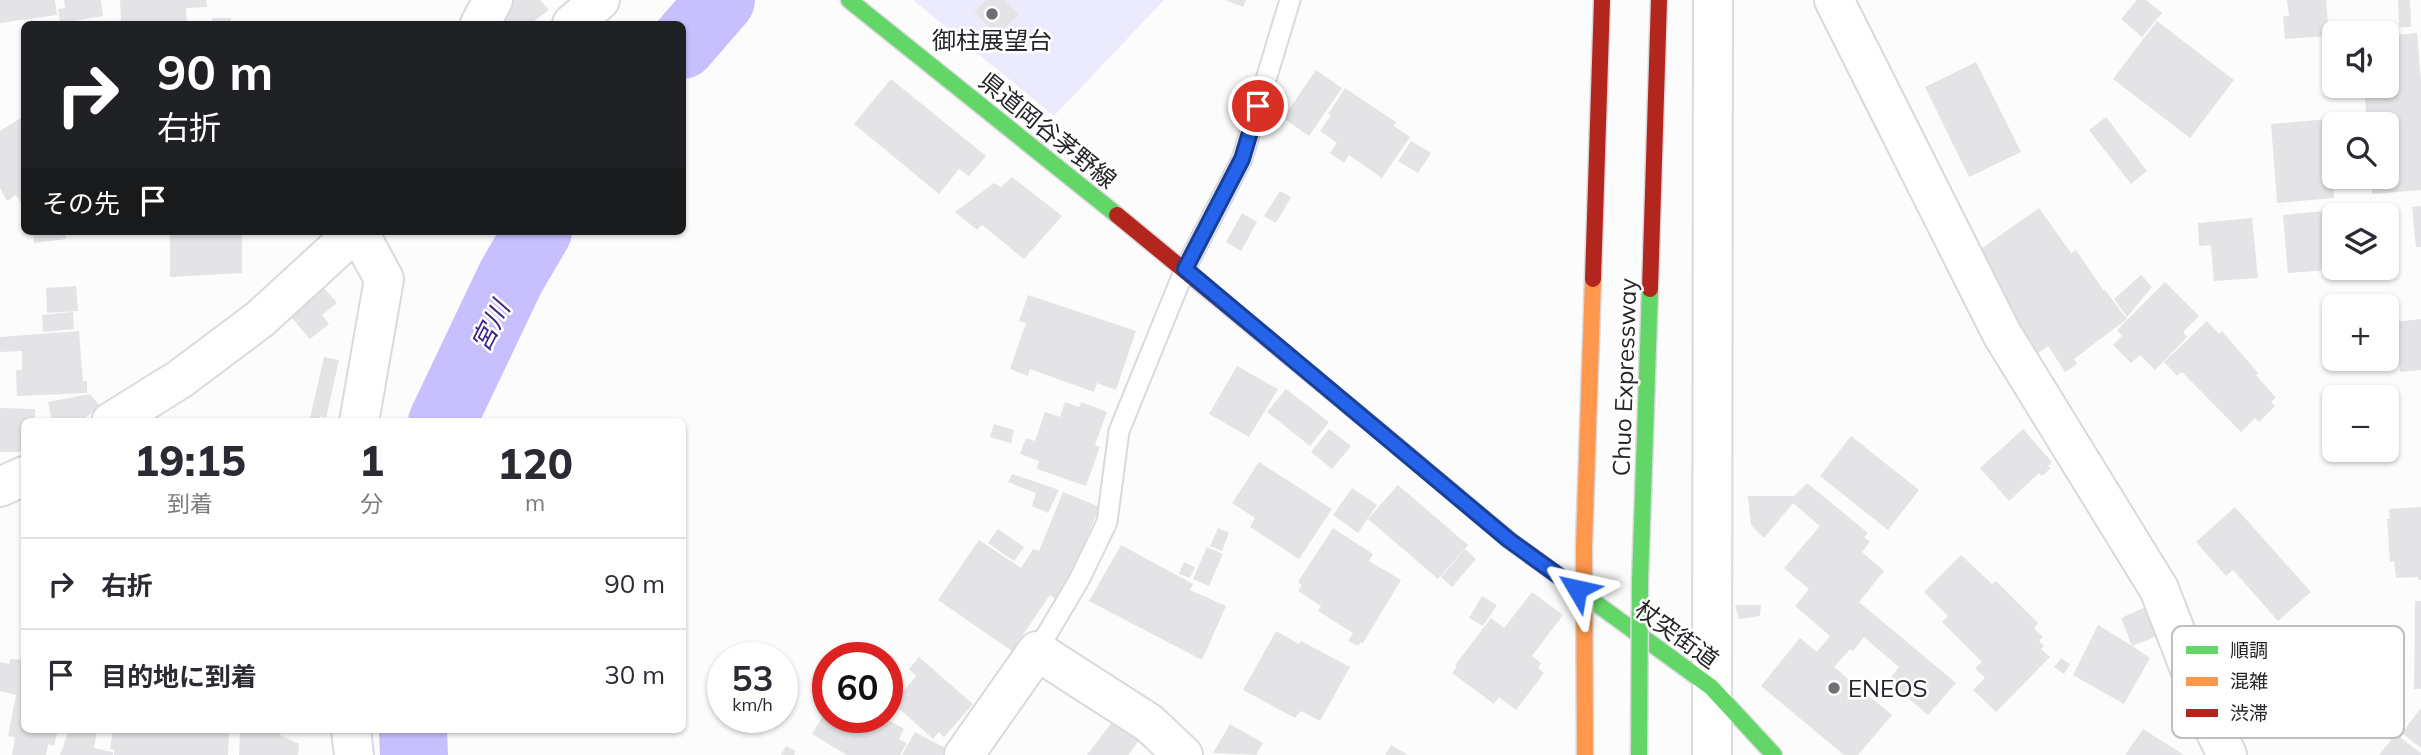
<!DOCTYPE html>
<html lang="ja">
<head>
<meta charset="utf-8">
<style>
	:root { --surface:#fff; --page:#f7f7f7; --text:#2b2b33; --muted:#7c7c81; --line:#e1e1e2 }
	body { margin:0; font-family:Mulish,"Noto Sans JP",sans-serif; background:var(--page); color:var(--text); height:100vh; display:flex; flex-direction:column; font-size:26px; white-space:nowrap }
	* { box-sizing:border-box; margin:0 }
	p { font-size:23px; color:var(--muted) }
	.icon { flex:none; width:38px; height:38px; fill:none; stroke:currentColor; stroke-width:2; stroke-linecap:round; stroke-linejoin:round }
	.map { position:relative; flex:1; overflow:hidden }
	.panel { position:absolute; left:21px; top:418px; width:665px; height:315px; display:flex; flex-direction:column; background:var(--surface); border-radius:10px; box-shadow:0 2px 5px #0004 }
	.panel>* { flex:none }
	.hud { position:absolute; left:21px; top:21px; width:665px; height:214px; border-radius:10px; box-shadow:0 2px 5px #0004; background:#202124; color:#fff; overflow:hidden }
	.tools { position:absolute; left:2322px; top:21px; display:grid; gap:14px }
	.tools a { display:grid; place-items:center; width:77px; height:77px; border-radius:10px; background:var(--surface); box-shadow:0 2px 5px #0004; font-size:35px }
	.speed { position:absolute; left:707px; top:642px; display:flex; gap:14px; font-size:35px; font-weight:700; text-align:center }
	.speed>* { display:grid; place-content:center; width:91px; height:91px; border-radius:50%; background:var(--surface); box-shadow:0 2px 5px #0004; line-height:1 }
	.speed small { font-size:18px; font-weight:400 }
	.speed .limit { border:10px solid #d22; background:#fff; color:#111 }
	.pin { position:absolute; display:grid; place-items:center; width:60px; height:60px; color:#fff; margin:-30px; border:4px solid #fff; border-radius:50%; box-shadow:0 2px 7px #0007 }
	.me { position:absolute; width:77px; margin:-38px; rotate:306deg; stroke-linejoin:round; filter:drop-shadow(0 0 5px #0008) }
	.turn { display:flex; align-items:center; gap:24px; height:147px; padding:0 21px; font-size:32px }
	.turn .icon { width:91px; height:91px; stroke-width:2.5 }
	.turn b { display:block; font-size:49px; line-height:60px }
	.then { display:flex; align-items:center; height:66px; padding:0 21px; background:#0003; gap:14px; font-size:26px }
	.eta { display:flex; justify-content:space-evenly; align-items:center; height:119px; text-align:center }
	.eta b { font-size:42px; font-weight:800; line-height:49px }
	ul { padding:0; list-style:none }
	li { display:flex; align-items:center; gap:21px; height:91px; padding:0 21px; border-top:2px solid var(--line) }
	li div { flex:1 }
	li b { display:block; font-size:26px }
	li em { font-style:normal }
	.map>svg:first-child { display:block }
</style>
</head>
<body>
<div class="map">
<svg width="2421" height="755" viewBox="0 0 2421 755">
	<rect width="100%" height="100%" fill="#fcfcfd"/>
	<path fill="#ecebfe" d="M913,0h251l-110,116z"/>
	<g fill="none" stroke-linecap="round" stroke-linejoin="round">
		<path stroke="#c8c0fe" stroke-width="68" d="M682,45l39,-45
			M442,422l69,-145 27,-46
			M413,730l1,25"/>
	</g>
	<path fill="#e4e4e7" d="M0,0h55l2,15 -57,8z
		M64,0h37l2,16 -43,7 -2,-14 7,-1z
		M120,0h86l1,7 -21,1 1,16h-66z
		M507,0h33l9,10 -19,14h-33z
		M986,0h18l15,14 -21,21 -24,-23z
		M1225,0h21l-3,7z
		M2137,0h9l16,13 -20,24 -21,-18z
		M2287,0h39l3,36 -44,3 -2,-23h6z
		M2398,0h12l1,27h-12z
		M212,18h19v6h-18z
		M2157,21l77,59 -44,58 -77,-59z
		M2417,33l4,49v108l-49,4 -1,-17h16v-53h-20l-3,-38h23v-50z
		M1976,62l45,90 -52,25 -44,-90z
		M1316,70l26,18 -33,48 -26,-18z
		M891,79l95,77 -17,20 -10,-7 -20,25 -85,-70z
		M1345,88l51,34 -2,4 16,11 -28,41 -33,-23 -5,8 -14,-10 7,-10 -17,-12 11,-16 -3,-1z
		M2106,117l41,54 -16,13 -42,-54z
		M21,118l3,6v78l-3,1 -5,-8 -9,6 -7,-13v-57z
		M2328,119l6,79 -57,5 -6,-79z
		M1411,141l20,12 -13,20 -20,-12z
		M1012,177l50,39 -38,43 -42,-34 -5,5 -22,-18 39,-29 7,4z
		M1280,191l11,6 -15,26 -12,-7z
		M2421,206v41h-5l-4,-40z
		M2389,207l3,41h-5v-33h-53v20h-1l-2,-23z
		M2039,208l32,45 5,-3 28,41 1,-1 22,29 -53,40 3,5 -12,8 -17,-26 -14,10 -56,-105z
		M2324,211l5,59 -41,3 -5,-58z
		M1242,213l15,9 -16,29 -15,-9z
		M2252,218l6,60 -44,3 -3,-36 -12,1 -1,-23z
		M33,231h32l1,8 -32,4z
		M178,231h64v42l-72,4v-43h8z
		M2141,275l11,12 -25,30 -13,-18z
		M2165,282l34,34 -16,16 4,5 -32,33 -15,-15 -9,8 -18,-18 9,-9 -5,-6z
		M76,286l2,25 -31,2 -1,-25z
		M323,287l14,16 -15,12 7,9 -19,15 -21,-24z
		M1028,295l108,36 -20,59 -19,-7 -3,9 -64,-23 -2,7 -18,-7 16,-46 -7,-2z
		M73,312l1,17 -31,3 -1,-17z
		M2421,319v51l-21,2 -6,-50z
		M2207,321l12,13 3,-3 36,42 -2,2 20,23 -5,4 4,4 -16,16 -4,-4 -14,14 -59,-60 -5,4 -13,-14z
		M79,331l4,50h4v12l-70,3 -1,-26h6v-19l-22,1v-15z
		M324,357l15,3 -13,58 -6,-2 -1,6h-10z
		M1237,366l41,23 -29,48 -40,-23z
		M1286,389l43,33 -19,24 -43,-34z
		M90,394l10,12 -20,16h-28l-4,-20z
		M1065,402l14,5 2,-5 26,10 -12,33 5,2 -14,39 -49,-17 2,-8 -19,-7 6,-16 9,3 10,-29 15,5z
		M0,408l35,1v13h-11v30h-24z
		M994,424l20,6 -3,13 -21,-6z
		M1329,429l22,17 -19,23 -21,-17z
		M2023,429l29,33 -4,4 3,2 -9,8 -3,-3 -30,28 -29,-33z
		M1851,436l68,54 -31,40 -68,-54z
		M1259,462l73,47 -33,50 -49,-32 5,-9 -23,-15z
		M1012,474l47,16 -11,23 -16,-7 4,-13 -28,-11z
		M1807,483l61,50 -4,4 6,5 -8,10 22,19 -25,31 97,81 -28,32 -40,-34 11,-14 -35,-30 -11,14 -3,-2 -16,18 58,48 -34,40h-14l-83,-69 39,-48 17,14 13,-16 -35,-30 14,-17 -25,-21 36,-42 -27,-23 -29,35 -13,-13 -3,-29h46z
		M1398,485l70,60 -30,34 -70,-60z
		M1352,488l25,17 -19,28 -25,-18z
		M1063,492l37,15 -17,39 4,2 -29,53 -8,-6 -38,56 -74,-51 41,-60 42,28 12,-19 6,2z
		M2235,507l76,85 -33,29 -45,-51 -7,6 -30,-34z
		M2421,507v73h-3v-3l-22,1 -2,-17 -4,1 -3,-43h3l-1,-10z
		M1218,528l11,5 -7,18 -12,-5z
		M1333,528l40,26 -4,7 32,19 -38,63 -2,-1 -3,4 -10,-5 5,-8 -35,-22 3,-5 -23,-15 4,-6 -4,-3z
		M998,529l26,18 -10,14 -26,-18z
		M1121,545l72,39 -3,6 36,16 -24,54 -113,-59z
		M1207,547l16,7 -14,32 -16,-7z
		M1465,549l11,10 -24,28 -11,-10z
		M1961,555l31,29 4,-3 42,42 -4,5 9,9 -4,4 5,5 -3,3 9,8 -54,55 -23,-22 12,-12 -10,-10 7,-6 -40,-40 6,-6 -24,-24z
		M1184,562l11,5 -5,11 -11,-4z
		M1532,592l31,23 -31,41 9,7 -3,5 6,5 -28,37 -17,-13 -5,7 -42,-31 5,-6 -2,-2 36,-47 13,10z
		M1482,596l15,9 -14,21 -14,-8z
		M2415,601h6v88h-7z
		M1735,605h26l-1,11 -21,3z
		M2148,606l12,29 -28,11 18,12 -26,46 -51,-29 25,-50 34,21 -11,-28z
		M1276,631l23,13 2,-3 49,26 -30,54 -19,-10 -6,7 -52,-28z
		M919,657l54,47 -29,33 -5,-5 -6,7 -40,-36 23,-27 -7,-7z
		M2061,658l9,6 -6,10 -10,-7z
		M10,659l14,1v70h34l-4,16 -6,-2 -2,11h-34l3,-18 -7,-1 8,-41 -16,-4v-29l9,2z
		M828,707v11h57l19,11 -5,10 8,4 -7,12h-53l-35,-21z
		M2421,708v40l-19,-15z
		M1116,717l26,20 -14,18h-41z
		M1230,724l33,19 -7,12 -43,-2z
		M2143,729l41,26h-59z
		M69,730h28l-3,18 19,4v3h-53z
		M113,730h116l-1,25h-114v-6l-4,1z
		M240,730h41l-1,5 19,9 -1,11h-59z
		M915,732l36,19 -3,4h-46z
		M2396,734l25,19v2h-42z
		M1391,745l17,10h-23z
		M786,746l10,5 -2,4h-13z"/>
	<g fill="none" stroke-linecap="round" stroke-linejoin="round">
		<g stroke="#d9d9de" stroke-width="23">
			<path id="lane" d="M1037,651l42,-71 28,-58 12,-91 66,-162 57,-110 48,-159"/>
		</g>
		<g stroke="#d9d9de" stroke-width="42">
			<path id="street" d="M1834,0l168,334 157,255 49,127 19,39
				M480,24l13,-24
				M572,24l28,-24
				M358,231l26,48 -25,143
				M111,422l69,-43 80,-60 96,-88
				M0,487l24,-11
				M351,730l3,25
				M964,755l73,-104 112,72 34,32
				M1712,755l1,-755"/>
		</g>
		<g stroke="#d9d9de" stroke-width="19">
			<path id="fast" d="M849,0l268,215
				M1384,435l125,105 202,147 63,68"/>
		</g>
		<g stroke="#d9d9de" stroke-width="19">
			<path id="jam" d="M1117,215l267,220"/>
		</g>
		<use href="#lane" stroke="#fff" stroke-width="19"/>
		<use href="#street" stroke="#fff" stroke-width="38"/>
		<use href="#fast" stroke="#63d668" stroke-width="16"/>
		<use href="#jam" stroke="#b3261e" stroke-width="16"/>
		<g stroke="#d9d9de" stroke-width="19" stroke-linecap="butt">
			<path id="fast-bridge" d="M1639,755l1,-174 10,-292"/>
		</g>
		<g stroke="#d9d9de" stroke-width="19" stroke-linecap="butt">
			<path id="slow-bridge" d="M1585,755l-1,-209 9,-267"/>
		</g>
		<g stroke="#d9d9de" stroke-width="19" stroke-linecap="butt">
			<path id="jam-bridge" d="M1593,279l9,-279
				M1650,289l9,-289"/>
		</g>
		<use href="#fast-bridge" stroke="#63d668" stroke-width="16"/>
		<use href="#slow-bridge" stroke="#ff974d" stroke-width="16"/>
		<use href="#jam-bridge" stroke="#b3261e" stroke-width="16"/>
	</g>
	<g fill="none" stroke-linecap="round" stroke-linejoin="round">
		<g stroke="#184099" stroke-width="18">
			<path id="route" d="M1258,106l-16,53 -57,110 324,271 68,49"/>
		</g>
		<use href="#route" stroke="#2563eb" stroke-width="12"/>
	</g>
	<g fill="#707074" stroke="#fff" stroke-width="2.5">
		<circle cx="992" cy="14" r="7"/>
		<circle cx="1834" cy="688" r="7"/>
	</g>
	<g text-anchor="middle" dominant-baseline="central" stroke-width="5" stroke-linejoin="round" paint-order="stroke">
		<g font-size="24" fill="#25252b" stroke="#fff">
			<text x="992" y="40">御柱展望台</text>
			<text x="1848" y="688" text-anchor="start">ENEOS</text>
		</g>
		<g font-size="24" fill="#25252b" stroke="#fff">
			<text transform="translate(1048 130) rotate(39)">県道岡谷茅野線</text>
			<text transform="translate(1624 377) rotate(-88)">Chuo Expressway</text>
			<text transform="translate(1677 634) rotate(36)">杖突街道</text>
		</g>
		<g font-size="26" font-style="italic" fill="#402388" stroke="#fff">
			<text transform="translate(490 326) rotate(-63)">宮川</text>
		</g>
	</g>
	<rect x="2172" y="626" width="232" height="112" rx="10" fill="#fff" stroke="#bebebf" stroke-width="2"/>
	<rect x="2186" y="646" width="32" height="8" fill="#63d668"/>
	<rect x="2186" y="677" width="32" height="9" fill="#ff974d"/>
	<rect x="2186" y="709" width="32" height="8" fill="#b3261e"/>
	<g font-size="19" fill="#25252b">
		<text x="2230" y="657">順調</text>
		<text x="2230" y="688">混雑</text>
		<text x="2230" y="720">渋滞</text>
	</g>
</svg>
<div class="tools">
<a><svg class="icon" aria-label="sound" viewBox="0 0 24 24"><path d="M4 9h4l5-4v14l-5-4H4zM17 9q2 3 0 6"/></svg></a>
<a><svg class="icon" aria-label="search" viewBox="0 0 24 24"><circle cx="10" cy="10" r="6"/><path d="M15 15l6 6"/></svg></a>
<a><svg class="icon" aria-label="layers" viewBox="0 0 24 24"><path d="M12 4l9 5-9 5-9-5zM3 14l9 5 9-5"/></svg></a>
<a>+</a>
<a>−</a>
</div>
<div class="speed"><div>53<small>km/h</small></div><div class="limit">60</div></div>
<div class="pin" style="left:1258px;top:106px;background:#d93025"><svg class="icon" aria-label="arrive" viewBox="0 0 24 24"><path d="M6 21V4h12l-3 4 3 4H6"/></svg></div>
<svg class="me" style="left:1577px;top:589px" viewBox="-20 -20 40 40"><path d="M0-17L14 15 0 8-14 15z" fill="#2563eb" stroke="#fff" stroke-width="4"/></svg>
<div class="hud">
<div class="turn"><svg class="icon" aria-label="right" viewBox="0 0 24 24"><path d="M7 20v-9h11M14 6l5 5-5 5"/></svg><div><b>90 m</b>右折</div></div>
<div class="then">その先<svg class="icon" aria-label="arrive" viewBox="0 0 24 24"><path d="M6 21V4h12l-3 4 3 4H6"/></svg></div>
</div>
<section class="panel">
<div class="eta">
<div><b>19:15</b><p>到着</p></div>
<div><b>1</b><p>分</p></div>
<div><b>120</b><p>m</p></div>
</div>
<ul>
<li><svg class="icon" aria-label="right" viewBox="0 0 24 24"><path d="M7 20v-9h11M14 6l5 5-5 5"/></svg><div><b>右折</b></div><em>90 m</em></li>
<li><svg class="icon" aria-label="arrive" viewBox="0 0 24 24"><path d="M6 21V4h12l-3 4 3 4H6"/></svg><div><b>目的地に到着</b></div><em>30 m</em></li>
</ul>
</section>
</div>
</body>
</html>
